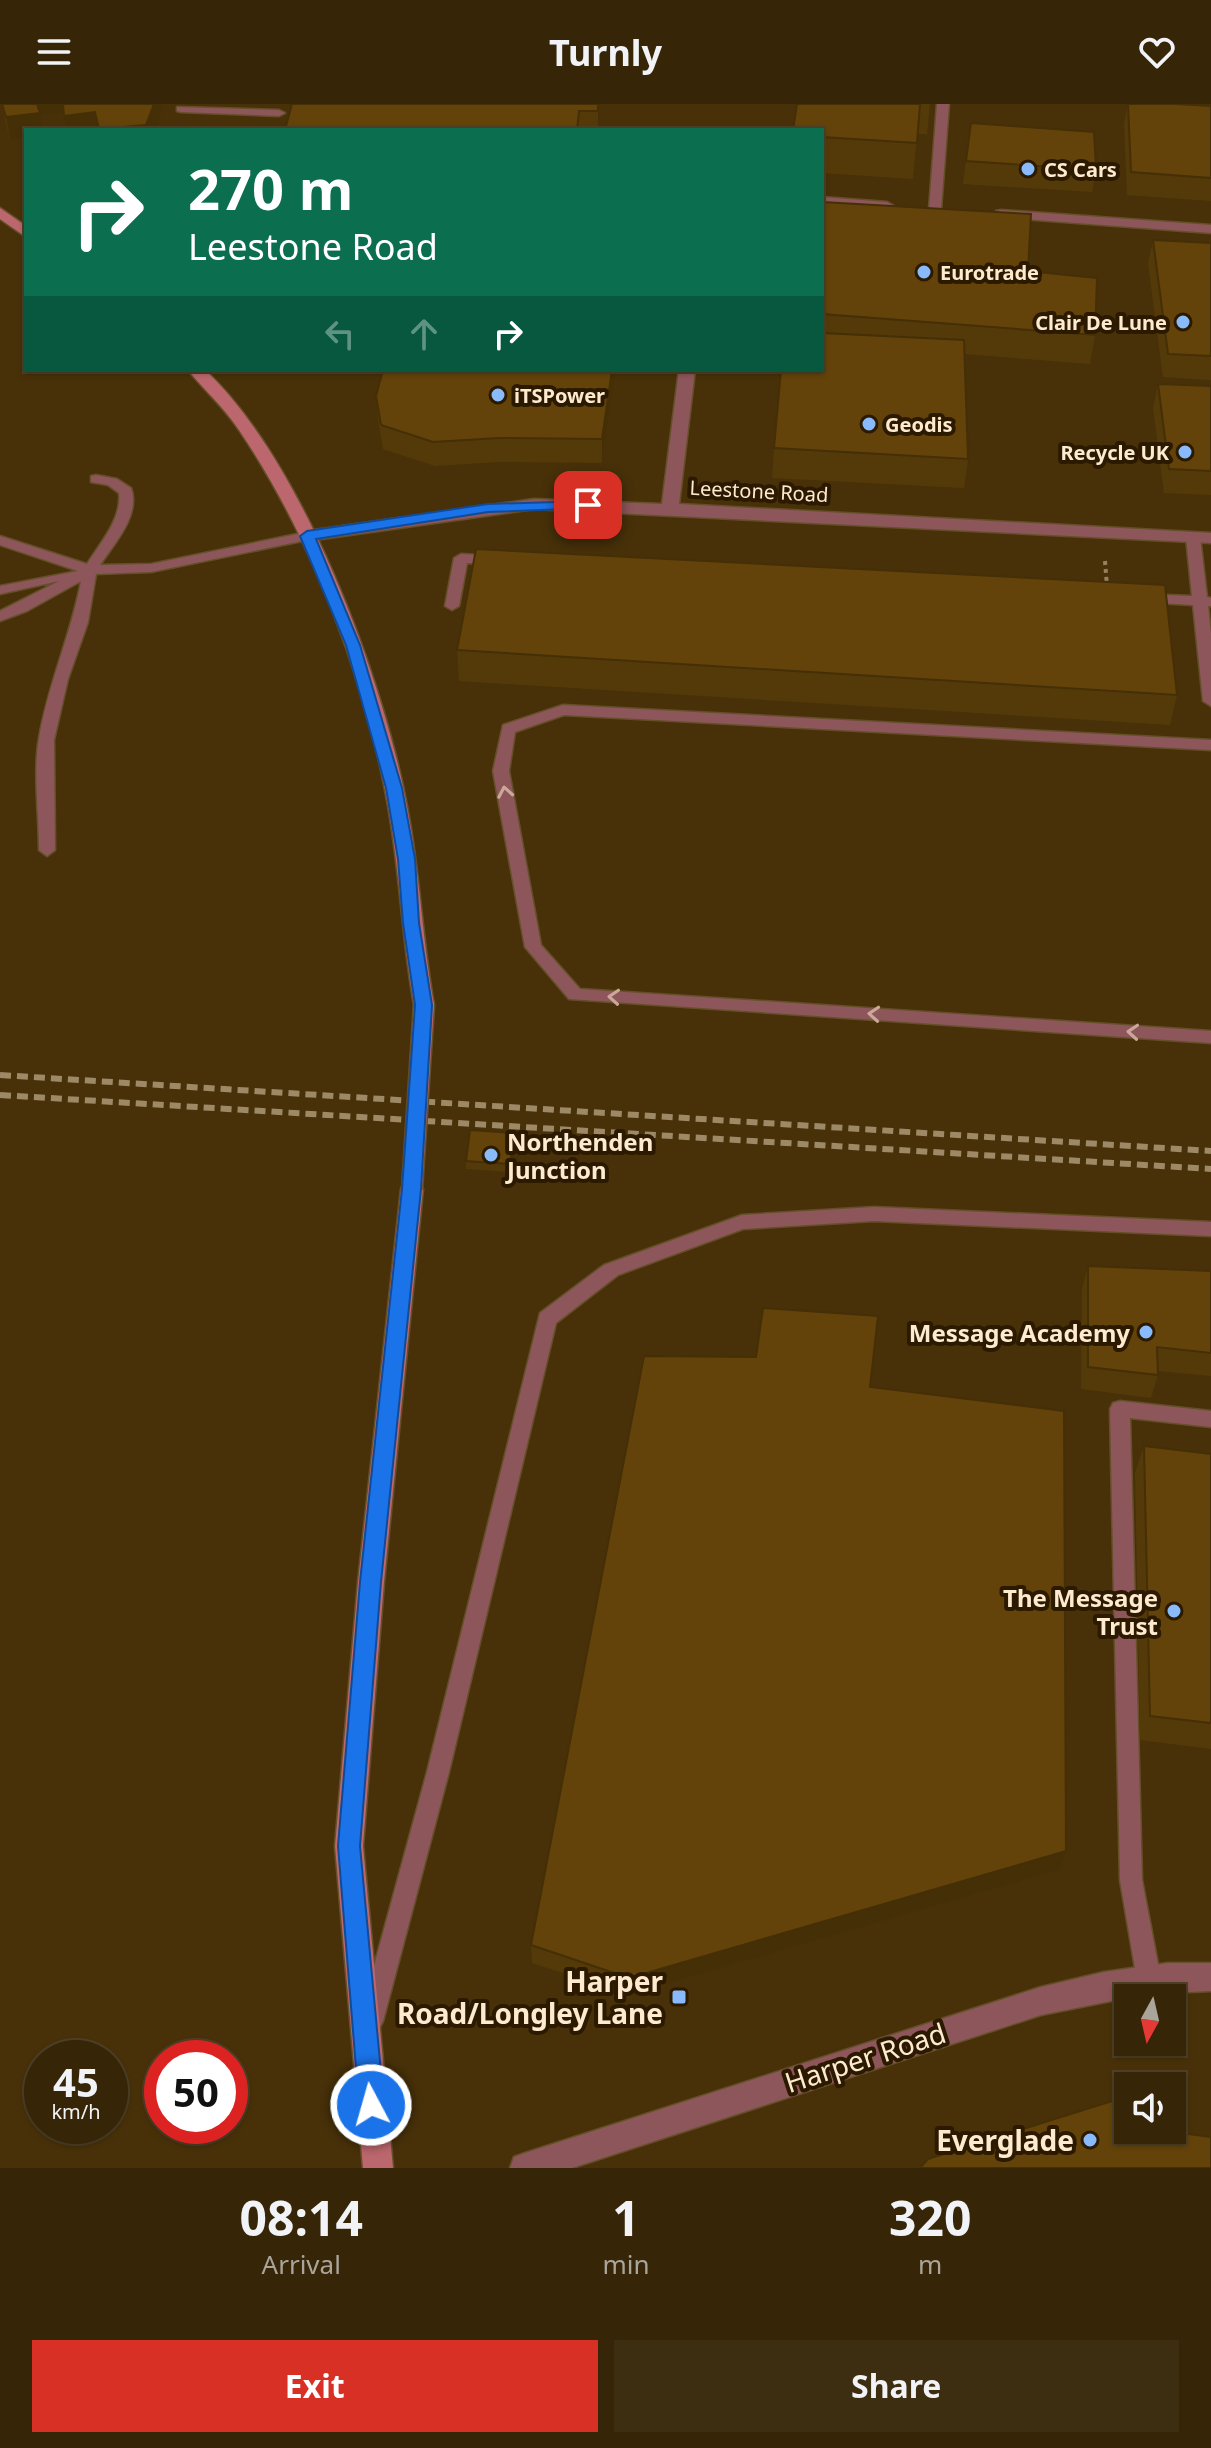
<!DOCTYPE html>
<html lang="en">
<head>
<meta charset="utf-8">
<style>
	:root { --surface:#362507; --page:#3d2d11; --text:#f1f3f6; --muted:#aaa59b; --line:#504228; --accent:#d93025 }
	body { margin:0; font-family:"Noto Sans",sans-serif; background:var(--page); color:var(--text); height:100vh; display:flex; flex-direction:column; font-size:30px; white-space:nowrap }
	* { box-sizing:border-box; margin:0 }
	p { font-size:26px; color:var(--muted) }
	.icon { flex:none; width:44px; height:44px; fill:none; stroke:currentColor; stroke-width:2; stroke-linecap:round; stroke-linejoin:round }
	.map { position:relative; height:2064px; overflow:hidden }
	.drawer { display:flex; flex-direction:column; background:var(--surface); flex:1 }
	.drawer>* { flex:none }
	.top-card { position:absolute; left:24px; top:24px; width:800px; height:244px; border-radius:0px; box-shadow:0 2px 6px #0004,0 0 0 2px var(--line); background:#0b6e4f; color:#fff; overflow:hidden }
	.needle { width:52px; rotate:188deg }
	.tools { position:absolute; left:1114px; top:1880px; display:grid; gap:16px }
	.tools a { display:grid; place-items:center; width:72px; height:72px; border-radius:0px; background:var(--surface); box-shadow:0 2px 6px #0004,0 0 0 2px var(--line); font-size:40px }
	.speed { position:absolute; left:24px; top:1936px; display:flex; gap:16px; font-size:40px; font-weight:700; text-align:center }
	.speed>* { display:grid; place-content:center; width:104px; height:104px; border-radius:50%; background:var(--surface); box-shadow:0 2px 6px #0004,0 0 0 2px var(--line); line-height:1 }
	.speed small { font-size:20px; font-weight:400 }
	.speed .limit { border:12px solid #d22; background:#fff; color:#111 }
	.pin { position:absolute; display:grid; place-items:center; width:68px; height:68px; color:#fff; margin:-34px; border-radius:16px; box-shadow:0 4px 12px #0006 }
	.me { position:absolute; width:88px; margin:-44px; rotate:354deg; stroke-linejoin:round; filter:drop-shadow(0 0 6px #0008) }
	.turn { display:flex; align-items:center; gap:28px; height:168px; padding:0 32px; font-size:36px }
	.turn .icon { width:104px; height:104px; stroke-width:2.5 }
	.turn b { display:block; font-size:56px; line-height:68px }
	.lanes { display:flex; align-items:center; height:76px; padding:0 32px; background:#0003; justify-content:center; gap:40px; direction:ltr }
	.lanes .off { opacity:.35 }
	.eta { display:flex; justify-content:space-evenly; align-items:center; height:136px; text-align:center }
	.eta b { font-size:48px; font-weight:700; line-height:56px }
	.action { display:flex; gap:16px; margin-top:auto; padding:16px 32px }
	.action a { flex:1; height:92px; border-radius:0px; background:var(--accent); color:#fff; font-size:32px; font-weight:700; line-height:92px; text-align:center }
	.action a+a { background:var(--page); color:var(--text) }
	header { display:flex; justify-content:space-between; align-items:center; height:104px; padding:0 32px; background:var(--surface); font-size:36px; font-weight:700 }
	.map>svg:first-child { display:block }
</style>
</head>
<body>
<header><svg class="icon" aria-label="menu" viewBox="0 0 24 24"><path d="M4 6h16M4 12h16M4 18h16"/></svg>Turnly<svg class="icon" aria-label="heart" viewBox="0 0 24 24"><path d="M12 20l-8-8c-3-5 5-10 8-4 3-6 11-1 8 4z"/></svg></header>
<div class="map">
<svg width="1211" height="2064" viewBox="0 0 1211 2064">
	<rect width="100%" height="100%" fill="#483109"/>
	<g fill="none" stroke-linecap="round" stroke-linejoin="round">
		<g stroke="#654f29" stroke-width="3">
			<path id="service" d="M937,0h12l-8,105 -6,4 -6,-4z
				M177,3l102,3 6,3 -6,3 -98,-4 -4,-1z
				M96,371l21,4 14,9c10,27 -17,56 -31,77l51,-1 156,-32 7,4 -7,4 -156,32 -55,2 -8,48 -20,57 -14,61 1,110 -8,6 -8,-6c0,-35 -6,-79 0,-112 9,-54 32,-103 42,-157l-54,30 -27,10v-10l59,-30 -59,13v-8l78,-15 -78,-26v-9l87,28c13,-21 35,-45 32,-71l-11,-8 -17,-3v-6z
				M1193,429l7,4 7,60 4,1v8h-3l3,28v72l-8,-5 -10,-96 -52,-3 -7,-4 7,-4 51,2 -6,-59z
				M461,450l36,2 7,4 -7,4 -30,-1 -8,43 -7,4 -7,-4 9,-48z
				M563,601l648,35v10l-647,-35 -49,17 -6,39 32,174 39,44 631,42v12l-642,-44 -44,-52 -32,-176 10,-46z
				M874,1103l337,15v14l-337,-15 -131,8 -125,46 -62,48 -107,449 -66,249 -4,8 -8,4 -8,-4 -4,-8 68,-249 113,-459 64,-48 138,-50z
				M1120,1297l91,10v16l-81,-9 12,462 19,100 -4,8 -8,4 -8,-4 -4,-8 -17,-100 -10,-471 3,-6z"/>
		</g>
		<g stroke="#654f29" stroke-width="3">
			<path id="minor" d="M822,93l65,5 7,4 -7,4 -65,-5z
				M1001,106l210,15v8l-215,-16v-6z
				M679,266h16l-16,134 532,29v10l-677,-34 -227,32 -9,-5 9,-5 227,-32 128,5z
				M1168,1859h43v28l-65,3 -105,21 -469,153h-62l4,-11 11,-4 516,-166 63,-15z"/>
		</g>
		<g stroke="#654f29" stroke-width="3">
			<path id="secondary" d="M0,104l26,18v11l-26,-18z
				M188,266h17c97,90 178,307 202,436 13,66 15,133 27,199l-3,5h-14l-3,-5c-12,-66 -14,-133 -26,-199 -22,-126 -77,-270 -149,-376 -15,-23 -34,-39 -51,-60z
				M412,1076l8,3 3,6 -39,393 -21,264 30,322h-30l-28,-322 23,-264 43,-393 3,-6z"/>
		</g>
		<path stroke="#97815e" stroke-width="4" stroke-dasharray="4 4" stroke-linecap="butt" d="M1105,457l2,26"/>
		<use href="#service" fill="#8d565a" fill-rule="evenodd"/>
		<use href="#minor" fill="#8d565a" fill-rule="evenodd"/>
		<use href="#secondary" fill="#bc676d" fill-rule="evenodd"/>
		<path stroke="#9e8967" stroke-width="6" stroke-dasharray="11 6" stroke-linecap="butt" d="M0,971l1211,76
			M0,991l1211,74"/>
		<g stroke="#654f29" stroke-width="23" stroke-linecap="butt">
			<path id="secondary-bridge" d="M412,1085l12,-184"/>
		</g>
		<use href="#secondary-bridge" stroke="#bc676d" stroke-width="20"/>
	</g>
	<path fill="#553a09" d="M1,0h160l1,8 -6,18h-89l-3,-17 -23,3 -31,23z
		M292,0h308l-2,26h-313z
		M797,0h133l-3,30h-10l-4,45 -91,-6v-43z
		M1128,0h48l35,2v95l-84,-6 -3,-72z
		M971,19l125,47 -4,22 -129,-8z
		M822,98l206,69 67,64 -5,29 -126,-10 4,105 -4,29 -192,-10 2,-30 48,-78z
		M1153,136l58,3v137l-48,-3 -15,-114z
		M616,266l-14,93 -102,-1 -65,4 -52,-17 -5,-29 -2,-24z
		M1158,280l53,2v109l-47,-2 -11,-85z
		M457,546l720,45 -7,30 -711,-44z
		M515,1038l-4,30 -45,-3v-8z
		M1088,1162l123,5v105l-53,-5v4l-7,23 -70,-9 1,-100z
		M870,1283l189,483 -430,125 -97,-32 -1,-18z
		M1144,1342l67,8v295l-71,-9 -5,-267z"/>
	<path fill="#452f07" d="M36,0h27l2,9 -24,3 2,14h-17v8l-16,1 -4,-22z
		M154,0h7l1,8 -6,18h-9l-1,-5z
		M598,0h2l-2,26z
		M95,8l3,18h-31l-3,-14z
		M612,266h4l-14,93v-24z
		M514,1029l1,9 -4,30 -1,-8z
		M1066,1747l-7,19 -430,125v-17z"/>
	<path fill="#63430a" stroke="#452f07" stroke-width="2" d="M2,0h35l3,9 -34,4z
		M63,0h91l-8,21 -47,4 -4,-17 -31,4z
		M292,0h306v7h-19l-2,19h-292z
		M797,0h123l-3,39 -95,-6v-7h-29z
		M1128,0h48l35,2v72l-80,-6z
		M971,19l123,9 2,38 -130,-9z
		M822,98l209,12 -3,57 69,7 -2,57 -273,-21z
		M1153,136l58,3v113l-43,-2z
		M822,229l142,7 4,119 -194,-11 7,-78h41z
		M383,266h229l-10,69 -103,-1 -66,4 -52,-17 -5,-29z
		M1158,280l53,2v85l-42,-2z
		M476,445l689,36 12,110 -720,-45z
		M470,1026l44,3 -4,31 -44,-3z
		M1088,1162l123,5v82l-54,-6 1,28 -70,-8z
		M763,1204l115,8 -8,71 194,24 2,440 -437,127 -98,-33 113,-589 112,1z
		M1144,1342l67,8v269l-61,-7z
		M1128,1992v34h30l53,7v31h-291l8,-9z"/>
	<defs><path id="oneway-chevron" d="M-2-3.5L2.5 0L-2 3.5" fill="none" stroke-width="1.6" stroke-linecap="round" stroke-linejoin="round" transform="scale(2)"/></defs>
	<g stroke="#cba79a">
		<use href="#oneway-chevron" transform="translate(505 688) rotate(-100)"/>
		<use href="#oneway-chevron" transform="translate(614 893) rotate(-176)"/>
		<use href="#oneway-chevron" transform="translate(874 910) rotate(-176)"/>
		<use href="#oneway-chevron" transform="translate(1133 928) rotate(-176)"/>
	</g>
	<path fill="#1a73e8" stroke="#114b97" stroke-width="2" d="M588,397l7,4 -2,3 -105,4 -172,27 44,106 42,143 13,71 4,64 13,82 -11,184 -40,393 -21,264 24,259 -4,9 -9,3 -8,-3 -4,-9 -21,-259 22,-264 42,-393 13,-184 -12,-82 -5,-64 -12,-71 -40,-143 -46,-109 7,-5 181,-27z"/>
	<g fill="#89bafc" stroke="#2b1900" stroke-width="3">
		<circle cx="1028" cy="65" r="8"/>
		<circle cx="924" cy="168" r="8"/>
		<circle cx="1183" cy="218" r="8"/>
		<circle cx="498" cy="291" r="8"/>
		<circle cx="869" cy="320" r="8"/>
		<circle cx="1185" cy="348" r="8"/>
		<circle cx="491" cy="1051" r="8"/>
		<circle cx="1146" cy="1228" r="8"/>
		<circle cx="1174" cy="1507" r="8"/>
		<rect x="671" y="1885" width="16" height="16" rx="4"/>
		<circle cx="1090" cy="2036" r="8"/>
	</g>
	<g text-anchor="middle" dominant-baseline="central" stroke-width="8" stroke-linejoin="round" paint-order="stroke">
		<g font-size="20" font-weight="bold" fill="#feeacf" stroke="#2b1900" text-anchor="start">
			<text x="1044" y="65">CS Cars</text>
			<text x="940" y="168">Eurotrade</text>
			<text x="1167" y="218" text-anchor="end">Clair De Lune</text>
			<text x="514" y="291">iTSPower</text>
			<text x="885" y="320">Geodis</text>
			<text x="1169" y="348" text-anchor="end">Recycle UK</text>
		</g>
		<g font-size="20" fill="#feeacf" stroke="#2b1900">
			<text transform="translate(759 387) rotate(3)">Leestone Road</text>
		</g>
		<g font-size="24" font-weight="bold" fill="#feeacf" stroke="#2b1900" text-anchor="end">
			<text x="507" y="1037" text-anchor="start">Northenden<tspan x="507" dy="28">Junction</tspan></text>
			<text x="1130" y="1228">Message Academy</text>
			<text x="1158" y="1493">The Message<tspan x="1158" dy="28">Trust</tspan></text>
		</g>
		<g font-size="28" font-weight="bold" fill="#feeacf" stroke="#2b1900" text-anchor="end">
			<text x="663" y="1877">Harper<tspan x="663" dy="32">Road/Longley Lane</tspan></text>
			<text x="1074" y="2036">Everglade</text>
		</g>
		<g font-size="28" fill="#feeacf" stroke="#2b1900">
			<text transform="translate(865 1953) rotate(-18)">Harper Road</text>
		</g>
	</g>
</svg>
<div class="tools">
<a><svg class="needle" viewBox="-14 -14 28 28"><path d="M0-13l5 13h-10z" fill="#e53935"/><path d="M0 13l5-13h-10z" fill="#aaa59b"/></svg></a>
<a><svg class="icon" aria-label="sound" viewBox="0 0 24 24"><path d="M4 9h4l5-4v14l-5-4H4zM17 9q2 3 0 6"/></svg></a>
</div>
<div class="speed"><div>45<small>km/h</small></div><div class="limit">50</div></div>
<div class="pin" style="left:588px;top:401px;background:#d93025"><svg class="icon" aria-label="arrive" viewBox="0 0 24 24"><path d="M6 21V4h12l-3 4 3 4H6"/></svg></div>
<svg class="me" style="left:371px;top:2001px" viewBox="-20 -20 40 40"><circle r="17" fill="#1a73e8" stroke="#fff" stroke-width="3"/><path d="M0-11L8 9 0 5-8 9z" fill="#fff"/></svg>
<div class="top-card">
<div class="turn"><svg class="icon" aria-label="right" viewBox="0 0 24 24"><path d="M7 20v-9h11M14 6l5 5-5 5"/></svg><div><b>270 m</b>Leestone Road</div></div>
<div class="lanes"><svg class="icon off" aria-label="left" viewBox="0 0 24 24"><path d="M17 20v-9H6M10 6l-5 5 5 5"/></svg><svg class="icon off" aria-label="ahead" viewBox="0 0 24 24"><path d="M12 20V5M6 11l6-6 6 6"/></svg><svg class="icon" aria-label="right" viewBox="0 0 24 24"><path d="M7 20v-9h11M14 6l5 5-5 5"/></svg></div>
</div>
</div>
<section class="drawer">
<div class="eta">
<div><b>08:14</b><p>Arrival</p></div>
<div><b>1</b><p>min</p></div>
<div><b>320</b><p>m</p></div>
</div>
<div class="action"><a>Exit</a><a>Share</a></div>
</section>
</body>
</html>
